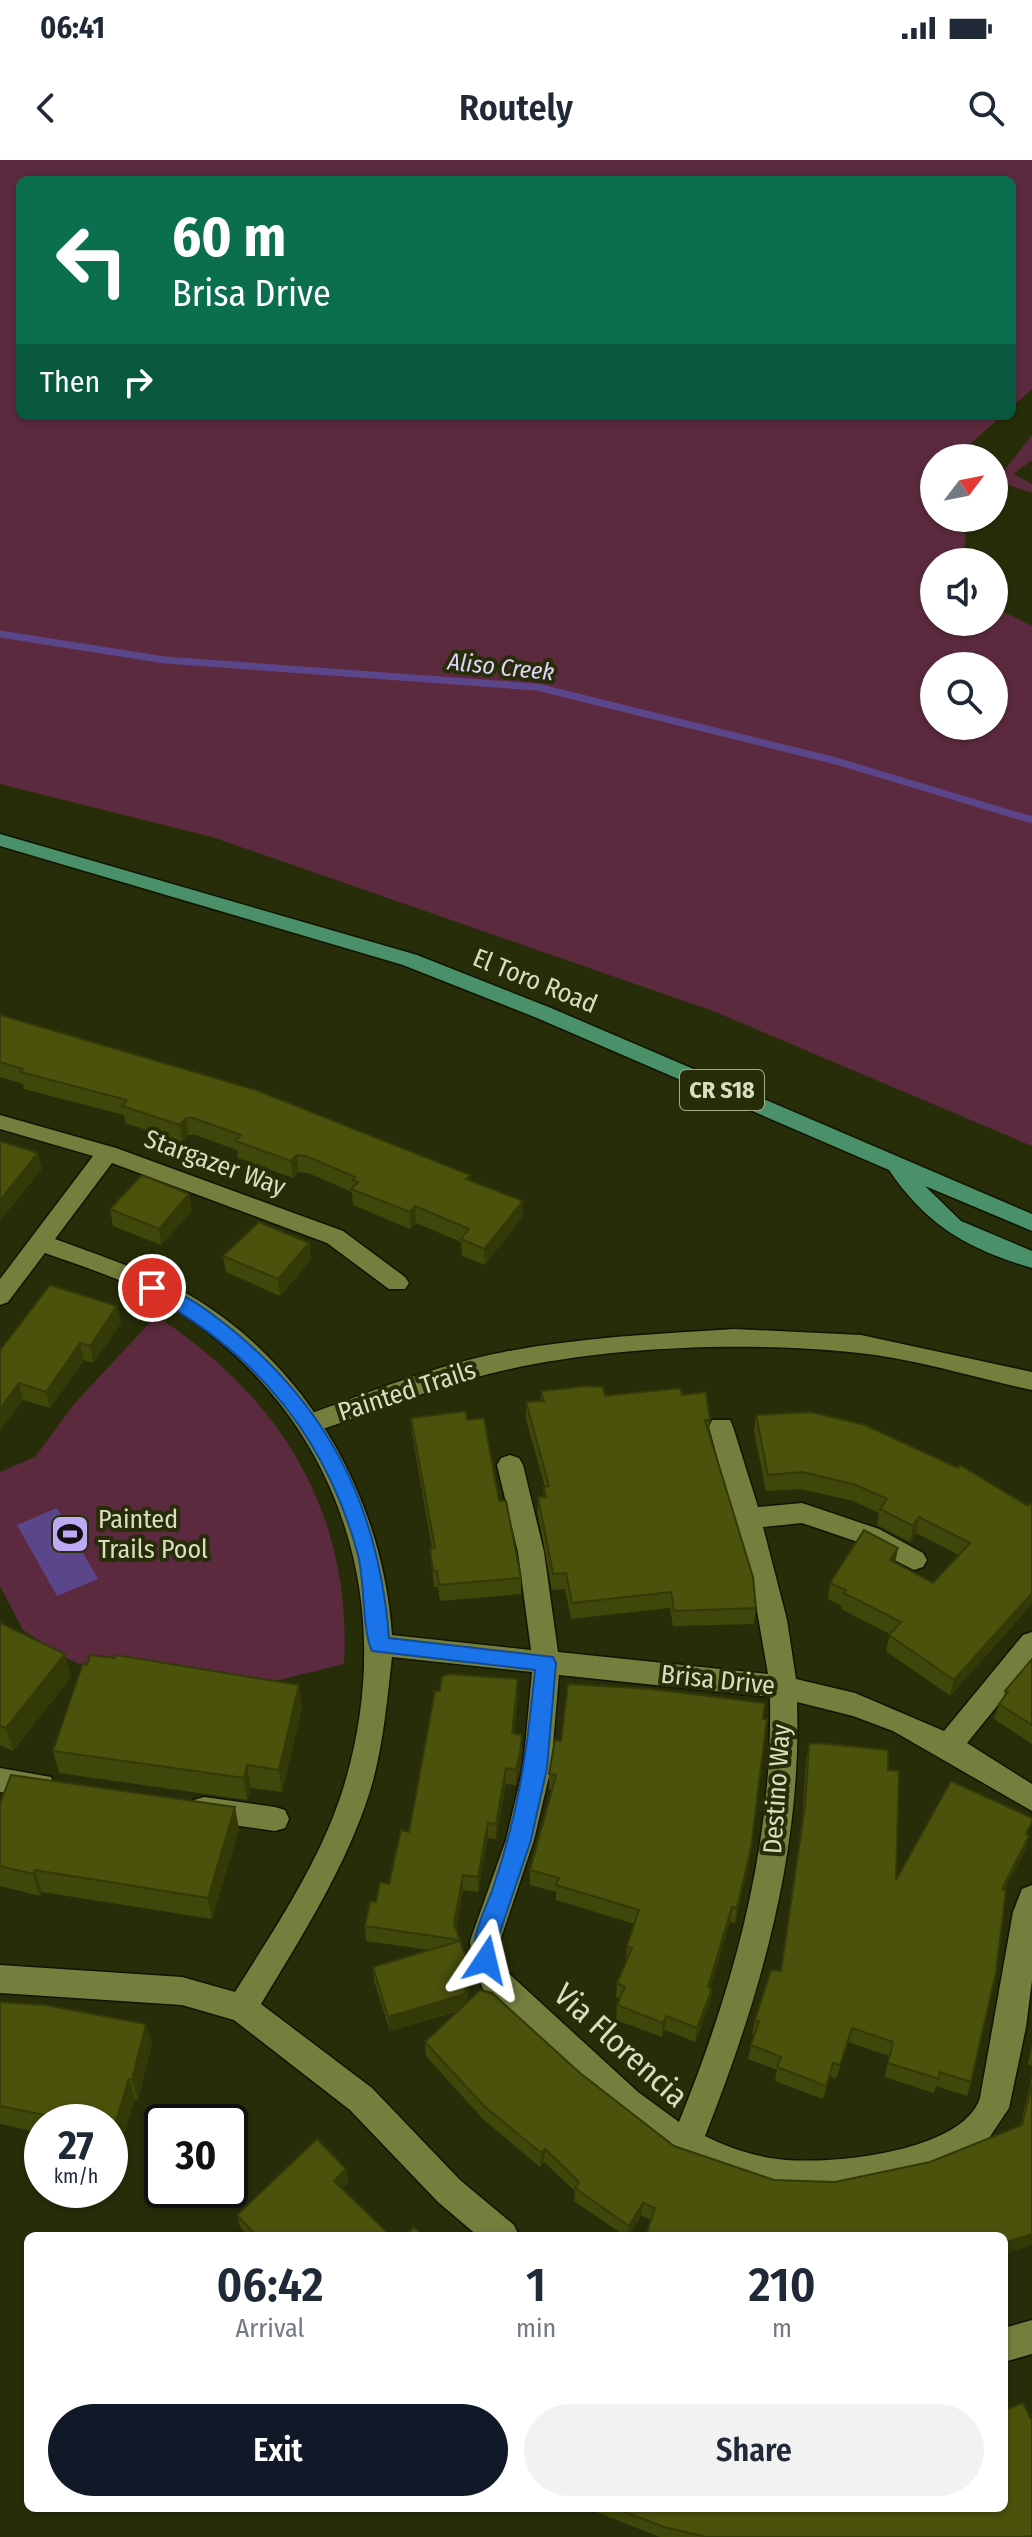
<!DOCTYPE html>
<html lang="en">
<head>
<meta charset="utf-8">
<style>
	:root { --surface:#fff; --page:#f2f2f3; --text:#1f2937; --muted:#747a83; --accent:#111827 }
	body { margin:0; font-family:"Fira Sans Condensed",sans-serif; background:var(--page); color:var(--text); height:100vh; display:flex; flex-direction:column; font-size:30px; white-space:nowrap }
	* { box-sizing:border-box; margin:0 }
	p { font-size:26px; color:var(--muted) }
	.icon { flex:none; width:44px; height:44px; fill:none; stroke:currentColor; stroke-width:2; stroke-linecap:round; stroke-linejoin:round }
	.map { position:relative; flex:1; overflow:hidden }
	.drawer { position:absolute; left:24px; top:2072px; width:984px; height:280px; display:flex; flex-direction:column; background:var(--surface); border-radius:12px; box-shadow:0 2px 6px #0004 }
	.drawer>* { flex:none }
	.guide { position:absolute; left:16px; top:16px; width:1000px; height:244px; border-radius:12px; box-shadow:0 2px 6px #0004; background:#0b6e4f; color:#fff; overflow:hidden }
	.needle { width:52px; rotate:58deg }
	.tools { position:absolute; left:920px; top:284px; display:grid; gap:16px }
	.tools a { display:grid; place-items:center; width:88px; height:88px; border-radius:50%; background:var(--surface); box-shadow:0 2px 6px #0004; font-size:40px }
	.speed { position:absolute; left:24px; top:1944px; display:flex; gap:16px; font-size:40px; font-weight:700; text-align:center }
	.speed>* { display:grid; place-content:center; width:104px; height:104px; border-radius:50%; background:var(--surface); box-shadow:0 2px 6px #0004; line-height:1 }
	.speed small { font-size:20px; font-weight:400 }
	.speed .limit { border:4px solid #111; border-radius:12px; background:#fff; color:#111 }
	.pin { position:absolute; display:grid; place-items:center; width:68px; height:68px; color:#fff; margin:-34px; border:4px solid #fff; border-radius:50%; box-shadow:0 2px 8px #0007 }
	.me { position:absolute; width:88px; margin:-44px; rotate:10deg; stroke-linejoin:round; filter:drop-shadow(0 0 6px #0008) }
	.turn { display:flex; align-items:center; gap:28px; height:168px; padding:0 24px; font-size:36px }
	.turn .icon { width:104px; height:104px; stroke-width:2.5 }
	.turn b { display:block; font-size:56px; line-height:68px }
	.then { display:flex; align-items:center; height:76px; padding:0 24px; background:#0003; gap:16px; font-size:30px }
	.eta { display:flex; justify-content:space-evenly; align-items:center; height:136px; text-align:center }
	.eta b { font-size:48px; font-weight:600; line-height:56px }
	.action { display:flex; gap:16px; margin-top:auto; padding:16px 24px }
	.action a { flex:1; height:92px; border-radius:48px; background:var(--accent); color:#fff; font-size:32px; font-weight:600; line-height:92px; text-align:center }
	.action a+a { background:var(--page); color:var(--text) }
	.status { display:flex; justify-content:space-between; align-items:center; height:56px; padding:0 40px; background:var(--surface); direction:ltr }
	.status svg { height:22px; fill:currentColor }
	header { display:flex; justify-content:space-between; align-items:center; height:104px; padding:0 24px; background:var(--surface); font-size:36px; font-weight:600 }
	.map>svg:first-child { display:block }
</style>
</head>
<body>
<div class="status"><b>06:41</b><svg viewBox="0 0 49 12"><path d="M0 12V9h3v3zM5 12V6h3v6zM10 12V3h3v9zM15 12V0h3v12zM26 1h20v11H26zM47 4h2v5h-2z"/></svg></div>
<header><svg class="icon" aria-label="back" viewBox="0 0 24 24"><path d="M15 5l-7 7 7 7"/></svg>Routely<svg class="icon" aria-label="search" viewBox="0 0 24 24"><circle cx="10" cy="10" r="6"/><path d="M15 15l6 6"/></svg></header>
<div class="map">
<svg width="1032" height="2377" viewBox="0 0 1032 2377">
	<rect width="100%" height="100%" fill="#282d09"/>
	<path fill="#5c2a3e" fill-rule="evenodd" d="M0,0h1032v229l-20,18v-227h-992v236h982l-48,42h-20v18l-15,13 15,15v14h14l18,17 -4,27h-28v60h60v-15l38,19v520l-319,-135 -501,-174 -212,-53zM934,506h60v60h-60z
		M1032,275v25l-19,14 19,10v9l-23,-8 -9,-9z
		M156,1156c125,81 196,197 188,348l-69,17 -191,-15 -18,-8 -43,-28 -23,-44v-114l35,-15 40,-54z"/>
	<path fill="#5c468b" d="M57,1348l41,71 -41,17 -40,-71z"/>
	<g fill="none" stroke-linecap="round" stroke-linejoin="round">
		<path stroke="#5c468b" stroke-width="7" d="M0,474l165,26 372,27 299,74 196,59"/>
		<g stroke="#111402" stroke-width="3">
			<path id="minor" d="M0,955l116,33 227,83 62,46 4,6 -4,6h-16l-62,-46 -215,-80 -57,76c46,17 93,32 136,57 118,70 192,204 201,339l139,15 -13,-98 -21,-87 4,-7 9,-3 9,3 4,7 21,87 14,100 210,22 -15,-86 -44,-161 3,-7h18l3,7 25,80 44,-4 77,26 44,24 4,7 -4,7 -9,3 -53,-27 -59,-20 -39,4 24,93 9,59 59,14 89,38 79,-96 9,-3v31l-65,80 65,41v27l-139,-80 -40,-15 -56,-14c5,151 -37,295 -92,434 20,10 42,18 65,22 49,9 192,-4 210,-60l33,-186 9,-23 10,-4v95l-6,47 -17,81 -24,36 -23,14 -37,14 -94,20 -60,-2 -52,-15 -45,-18 -58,-44 -133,-124 -12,-29 -1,-19 36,-101 17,-72 9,-96 -140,-15c-5,44 -9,92 -22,134 -24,76 -68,145 -109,213l111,84 88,92 54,45 5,11h-41l-40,-34 -88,-92 -116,-90 -52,-15 -182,-12v-28l182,12 53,15c40,-64 85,-130 108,-203 57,-183 -2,-372 -165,-478 -40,-27 -88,-42 -133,-58l-37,49 -8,3v-26l93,-123 -93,-27zM559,1515l211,22c3,148 -36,289 -91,425l-41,-30 -133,-122 -5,-29 34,-101 17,-72z
				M0,1608l51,9 4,9 -4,9 -10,3 -41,-6z
				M204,1637l71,10 10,3 4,9 -4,9 -10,3 -71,-10 -10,-3 -4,-9 4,-9z
				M1032,2160v34l-28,8v-34z"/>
		</g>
		<g stroke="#111402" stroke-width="3">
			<path id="tertiary" d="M735,1169l126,6 171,37v18c-57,-12 -115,-31 -173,-37 -110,-12 -250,-7 -358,18 -66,15 -127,42 -191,62l-9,-2 -3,-7 3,-7c67,-24 134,-52 203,-65 77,-15 154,-18 231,-23z"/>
		</g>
		<g stroke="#111402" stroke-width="3">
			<path id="primary" d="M0,674l417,121 134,53 481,206v17l-107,-45 36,35 71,30v17c-64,-19 -105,-42 -143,-98l-352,-152 -134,-53 -403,-119z"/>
		</g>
		<use href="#minor" fill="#757f3d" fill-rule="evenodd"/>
		<use href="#tertiary" fill="#757f3d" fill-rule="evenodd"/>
		<use href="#primary" fill="#4a9169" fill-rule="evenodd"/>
	</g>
	<path fill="#40470a" d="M0,855l470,165 53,21 -1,16 -37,48 -23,-9 -1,-14 -45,-19 -6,6 -57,-24 -1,-13 -44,-19 -10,-1 -5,6 -55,-20 -1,-8 -41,-15h-8l-6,7 -57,-19 -1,-8 -100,-26 -1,-5 -23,-7z
		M110,1049l82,2 -31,34 -48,-19z
		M309,1083l2,17 -31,36 -54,-24 -3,-16z
		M117,1146l4,17 -28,40 -9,-3 -34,48 -27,-8 -23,31v-83z
		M541,1231l64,5 77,-1 28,25 -1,12 47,176 -2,16 -81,2 -3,-18 -99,11 -6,-30 -13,1 -14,-76v-17h5l1,-10h1l-19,-68v-17l15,-1z
		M756,1255l272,91 4,-1v99l-82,92 -64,-45 4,-17 -49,-25 1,-3 -14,-7 2,-16 65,-20 38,20 26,-28 -43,-22 -6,9 -33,-17 2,-12 -26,-12 -52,-12 -35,2 -12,-60z
		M411,1258l56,2 32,81 22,77v16l-81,7 -2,-14h-4l-4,-38 2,-1 -20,-114z
		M0,1463l71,54 -58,74 -13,-6z
		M1032,1499v85l-38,-25 5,-15 4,-5 2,-8z
		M87,1505l215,43 -20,84 -31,-4 -4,12 -188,-27 -6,-22z
		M518,1519v16l-4,39 8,1v15l-2,18 -4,17 -10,-1 -10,55 -8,-1 -10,54 -15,-2 -7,40 14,38v15l-4,20 114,70 94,73 100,34 61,2 95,-20 90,-36 12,-50v169l-28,-9h-357l4,-16 -10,-5 -11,21h-5l-51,-35 1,-10 -31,-29 -4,5 -56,-47 -58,-64 -1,-14 33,-31 -68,20 -16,-50 -1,-14 57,-17 -64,-9 -1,-15 11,-24 13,-18 20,-52 31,-141z
		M555,1580l194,123 -14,60 -5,-1 -20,66 2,1 -2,14 -15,39 -30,-12 -3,7 -46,-17 1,-15 3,-6 -4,-2 1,-14 9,-22 1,-15 8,-22 -79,-24v-8l-26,-7v-15l22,-80h-3v-16z
		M809,1584l79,26 8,110 132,-45 -3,16 -21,39 -33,192 -4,14 -31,-10 -2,7 -49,-16 4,-21 -41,-14 -12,37 -6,-3 -7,23 -48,-18 2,-11 -29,-11 3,-14 3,-10 -2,-1 3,-14 26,-49 21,-150 4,-61z
		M0,1644l239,25 -27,90 -170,-27 -2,4 -40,-10z
		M0,1842l152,42 -14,56 -3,-1 -15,48 -10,-1v-24h-68v11l-42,-9z
		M1032,1886v20l-4,-2z
		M346,2009l2,13 -6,6 49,48h-143l-8,-9 -3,-12z
		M1004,2250l28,127h-372l-74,-29h418z"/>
	<path fill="#343908" d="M186,958l2,17 -6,7 -2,-17z
		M38,993l4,16 -42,52v-21z
		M297,995l1,17 -5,6 -2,-17z
		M189,1034l3,17 -31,34 -2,-16z
		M523,1041l-1,16 -37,48 -1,-16z
		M415,1046l1,17 -6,6v-17z
		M309,1083l2,17 -31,36 -2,-17z
		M117,1146l4,17 -28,40 -3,-17z
		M80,1183l4,17 -34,48 -4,-16z
		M19,1223l4,17 -23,31v-22z
		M919,1357l-3,16 -6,9 3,-16z
		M898,1388l-3,16 -5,-4z
		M1032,1433v11l-82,92 4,-16z
		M65,1494l6,23 -58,74 -7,-23z
		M518,1519v16l-6,54v-16z
		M299,1525l3,23 -20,84 -3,-22z
		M522,1575l-2,33 -4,17v-15z
		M247,1605l4,23 -4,12 -3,-22z
		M506,1608v16l-10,55v-15z
		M235,1647l4,22 -27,90 -4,-21z
		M488,1663v15l-10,54v-15z
		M1029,1676l-4,15 -28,53 5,-15z
		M751,1688l-2,15 -14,60 2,-15z
		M35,1710l7,22 -2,4 -7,-22z
		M463,1715v15l-8,48 -1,-14z
		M732,1747l-2,15 -24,79 2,-14z
		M470,1808v15l-5,25 -75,23 -2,-14z
		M712,1829l-2,14 -15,39 2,-14z
		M666,1856l-1,14 -3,7 1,-14z
		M146,1864l6,20 -14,56 -6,-20z
		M129,1919l6,20 -15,48 -6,-20z
		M545,1989l-1,13 -4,5 1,-14z
		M346,2009l2,13 -12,12 -2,-13z
		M643,2043l-2,12 -11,21h-2l1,-10z
		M1032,2074v11l-28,9v-11z"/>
	<path fill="#4a520c" stroke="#343908" stroke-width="2" d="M0,855l256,75 214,85 -4,4 57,22 -39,48 -23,-10 8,-10 -54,-23 -5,6 -59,-23 7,-7 -5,-2 2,-3 -49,-21 -9,-1 -6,6 -55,-20 5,-6 -48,-17h-7l-6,7 -58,-19 5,-6 -107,-28 3,-3 -23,-7z
		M0,981l38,12 -38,47z
		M142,1015l47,19 -30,35 -49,-20z
		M259,1062l50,21 -31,36 -55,-23z
		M50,1125l67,21 -27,40 -10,-3 -34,49 -27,-9 -19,26v-61l1,1z
		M586,1226l17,1 2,9 75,-8 2,7 24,-3 4,28h-5l48,157 3,31 -82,3 -3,-19 -99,11 -6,-30 -13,1 -15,-77h8l-2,-10 5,-1 -23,-84 18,-1 -3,-10z
		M466,1251l1,9 17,-2 15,83h7l15,77 -82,7 -2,-14h-4l-3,-22 5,-1 -24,-130z
		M810,1252l55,13 93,43 2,-3 68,41 2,-3 2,2v88l-78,87 -65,-45 12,-13 -57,-29 2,-3 -16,-7 34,-53 34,18 -8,12 43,23 37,-40 -51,-26 -6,9 -33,-17 7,-10 -31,-14 -53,-13 -35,3 -12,-60z
		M0,1463l65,31 -59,74 -6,-2z
		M90,1495l24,3 2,-3 183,30 -20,85 -32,-5 -3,13 -191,-27 30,-88 4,2z
		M1032,1499v66l-33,-21 9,-12 -3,-1z
		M450,1514l68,5 -6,54 10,2 -2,17 -4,18 -10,-2 -10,56 -8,-1 -10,54 -15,-2 -9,49 6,16 -95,-14 5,-25 6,1 4,-20 9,2 12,-54 8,2 26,-141h5l2,-15z
		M568,1524l83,5 114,14 -2,16h4l-16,129 -14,60 -5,-1 -24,80 4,2 -15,39 -31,-12 -3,7 -46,-18 8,-18 -8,-4 15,-35 -5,-2 12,-36 -83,-25 3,-7 -29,-8 26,-95 -7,-1 6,-34 6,1z
		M818,1583l70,7v20l11,1 -3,109 55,-99 81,37v4l-6,12 3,2 -27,53 4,1 -10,82 -25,110 -31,-10 -1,7 -51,-16 5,-21 -41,-14 -12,37 -7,-2 -7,23 -49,-19 4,-10 -30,-12 8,-24 -4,-1 16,-50 10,1 24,-165 4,-62z
		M11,1615l224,32 -27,91 -173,-28 -2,4 -33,-8v-62z
		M460,1781l10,27 -5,26 -77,23 -15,-50z
		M480,1830l12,3 88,80 94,73 100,34 61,2 95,-20 92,-37 10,-41v150l-28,9v-7h-349l-8,-4 8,-24 -12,-5 -14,23 -54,-38 4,-6 -34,-33 -4,4 -57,-47 -59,-64z
		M0,1842l45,3 101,19 -14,56 -3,-1 -15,48h-4v-5l-57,-1 2,-4 -55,-11z
		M317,1979l29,30 -12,12 57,55h-134l-20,-21z
		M414,2067l10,9h-19z
		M1023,2243l8,16h1v117l-12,1h-313l-43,-10 -50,-19h390v-98z"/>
	<path fill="#1a73e8" stroke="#114b97" stroke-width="2" d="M152,1122c31,9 58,30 83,50 98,82 144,179 154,306l164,19 3,6 -9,105 -16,72 -34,101 -3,26 -8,3 -8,-3c-11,-24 5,-52 14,-76 27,-78 35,-139 43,-221l-163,-19c-10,-20 -7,-69 -14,-96 -32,-119 -104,-205 -212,-262l-2,-5z"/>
	<defs>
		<g id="stadium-square" transform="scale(2)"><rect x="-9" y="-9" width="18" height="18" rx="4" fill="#bea9f5" stroke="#282d09"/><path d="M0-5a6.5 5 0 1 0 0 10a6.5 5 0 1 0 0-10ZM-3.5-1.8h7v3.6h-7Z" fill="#111"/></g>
	</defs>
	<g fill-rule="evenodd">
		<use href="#stadium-square" x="70" y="1374"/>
	</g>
	<g text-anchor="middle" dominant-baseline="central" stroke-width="8" stroke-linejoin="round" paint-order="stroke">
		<g font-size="24" font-style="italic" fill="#ddd3fc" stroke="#282d09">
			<text transform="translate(501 507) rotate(6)">Aliso Creek</text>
		</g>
		<rect fill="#282d09" stroke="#a4aa88" stroke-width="2" x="680" y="910" width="84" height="40" rx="6"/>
		<g font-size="24" font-weight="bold" fill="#d9dfbe">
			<text x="722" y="930">CR S18</text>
		</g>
		<g font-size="26" fill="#d9dfbe" stroke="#282d09">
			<text transform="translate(535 821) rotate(22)">El Toro Road</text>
			<text transform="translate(215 1003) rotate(20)">Stargazer Way</text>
			<text transform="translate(407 1231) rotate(-18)">Painted Trails</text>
			<text transform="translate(718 1520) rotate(6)">Brisa Drive</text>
			<text transform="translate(777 1629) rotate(-86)">Destino Way</text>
		</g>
		<g font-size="26" fill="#d9dfbe" stroke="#282d09" text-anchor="start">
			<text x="98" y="1359">Painted<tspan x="98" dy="30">Trails Pool</tspan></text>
		</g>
		<g font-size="32" fill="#d9dfbe" stroke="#282d09">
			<text transform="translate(621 1885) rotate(42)">Via Florencia</text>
		</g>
	</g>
</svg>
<div class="tools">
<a><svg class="needle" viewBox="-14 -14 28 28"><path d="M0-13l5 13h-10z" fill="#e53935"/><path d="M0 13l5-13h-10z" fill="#747a83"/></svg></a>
<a><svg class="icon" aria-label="sound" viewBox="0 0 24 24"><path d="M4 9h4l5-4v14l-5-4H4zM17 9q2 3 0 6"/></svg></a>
<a><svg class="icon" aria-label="search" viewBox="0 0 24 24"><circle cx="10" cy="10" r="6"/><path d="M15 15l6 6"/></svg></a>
</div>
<div class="speed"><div>27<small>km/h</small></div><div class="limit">30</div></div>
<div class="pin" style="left:152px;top:1128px;background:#d93025"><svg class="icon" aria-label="arrive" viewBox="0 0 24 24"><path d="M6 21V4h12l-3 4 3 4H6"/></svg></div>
<svg class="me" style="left:486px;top:1800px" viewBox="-20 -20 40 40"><path d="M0-17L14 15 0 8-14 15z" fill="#1a73e8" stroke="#fff" stroke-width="4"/></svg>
<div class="guide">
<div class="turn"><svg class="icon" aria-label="left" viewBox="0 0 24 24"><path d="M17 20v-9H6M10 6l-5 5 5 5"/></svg><div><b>60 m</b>Brisa Drive</div></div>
<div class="then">Then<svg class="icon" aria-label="right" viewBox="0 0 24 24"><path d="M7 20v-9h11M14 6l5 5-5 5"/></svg></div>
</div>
<section class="drawer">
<div class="eta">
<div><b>06:42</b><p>Arrival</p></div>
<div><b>1</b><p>min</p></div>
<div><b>210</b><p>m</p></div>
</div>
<div class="action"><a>Exit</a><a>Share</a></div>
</section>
</div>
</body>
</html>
